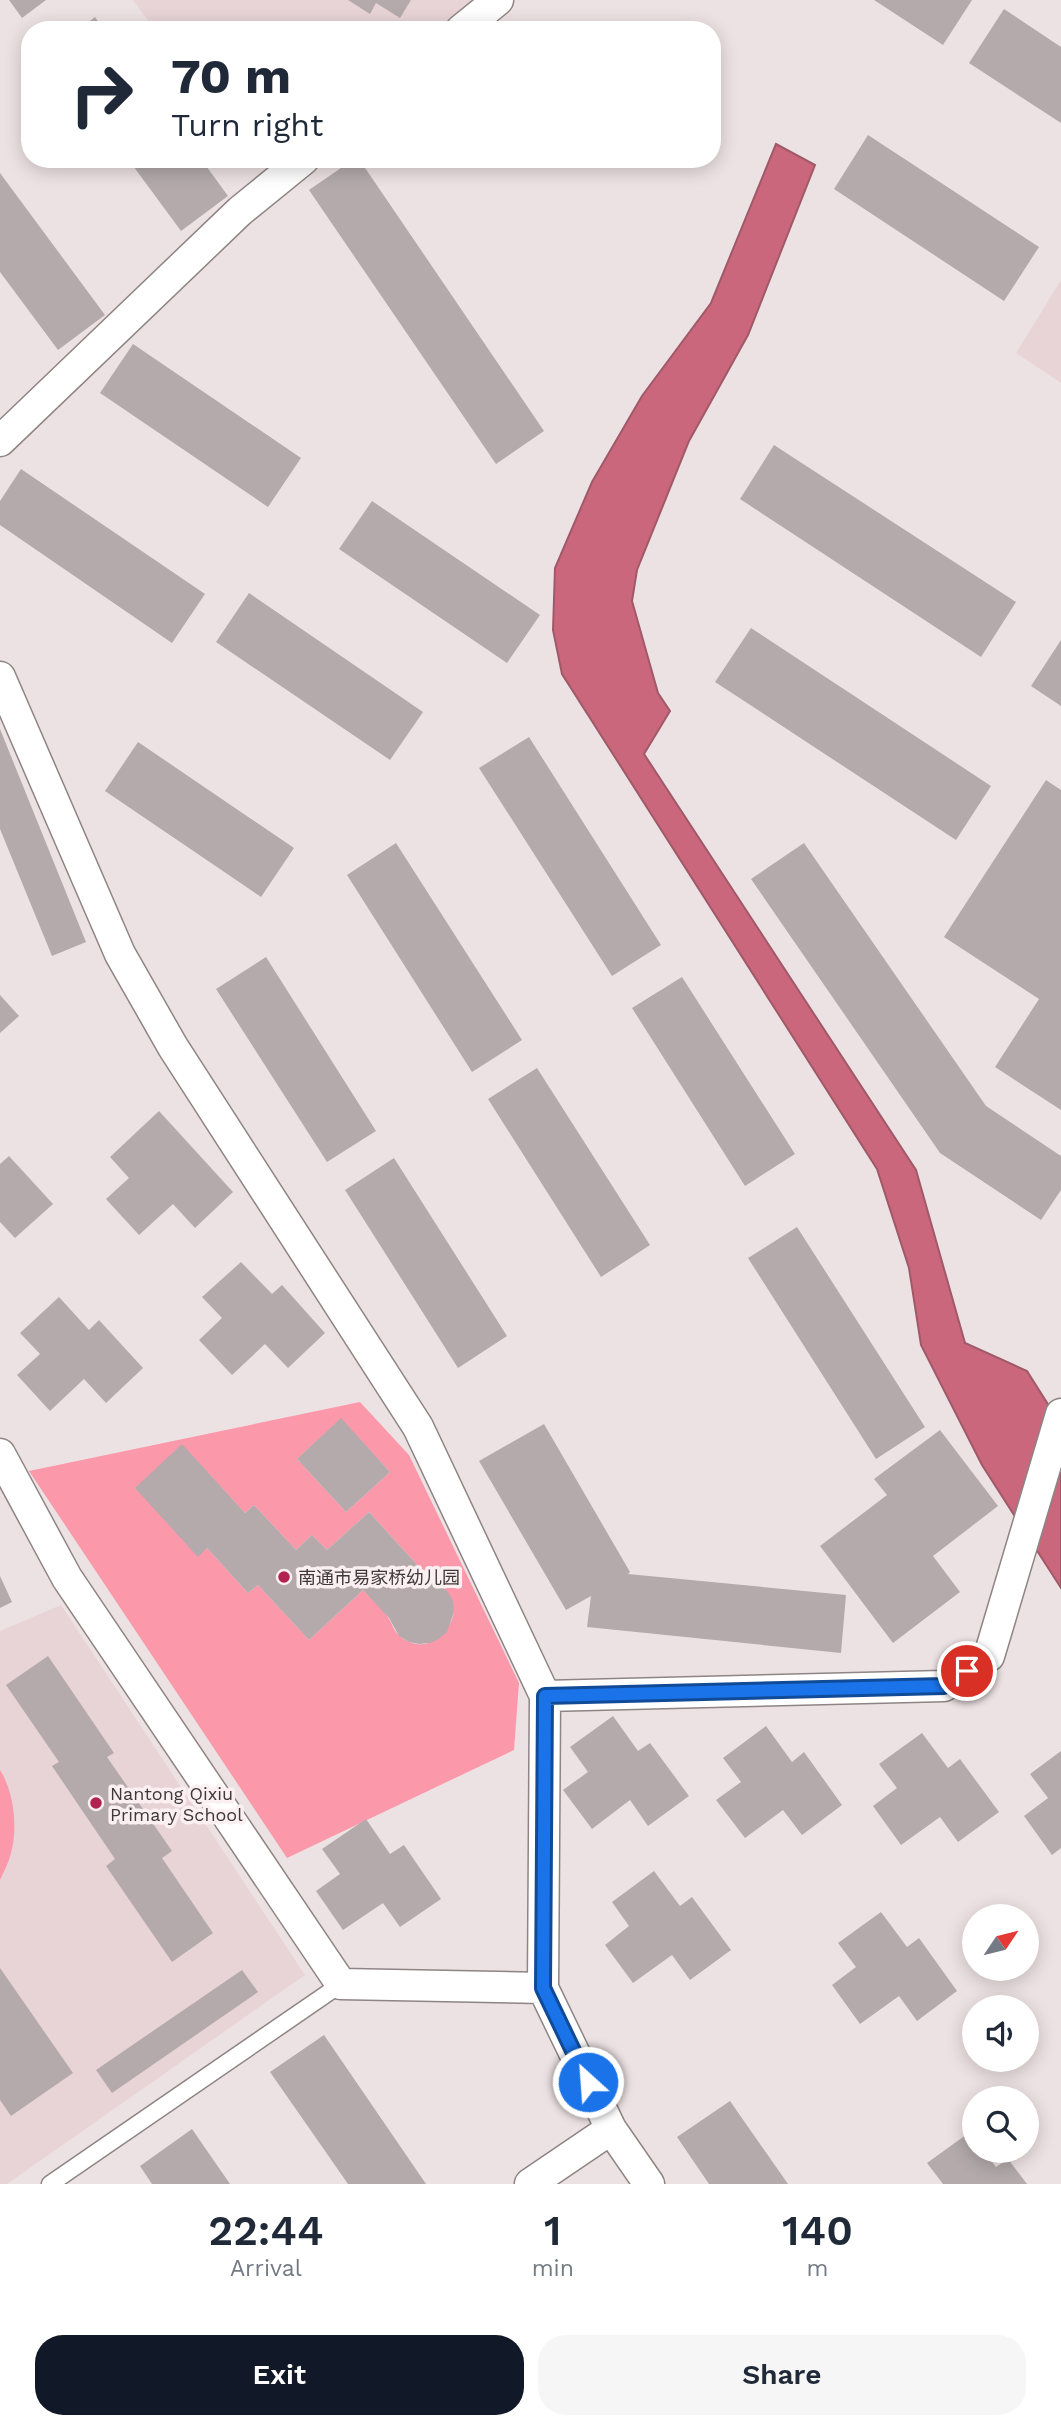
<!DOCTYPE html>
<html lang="en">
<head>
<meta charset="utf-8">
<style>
	:root { --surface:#fff; --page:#f6f6f7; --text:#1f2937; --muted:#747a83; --accent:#111827 }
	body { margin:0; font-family:"Work Sans","Noto Sans SC",sans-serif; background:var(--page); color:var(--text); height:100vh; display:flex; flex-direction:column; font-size:26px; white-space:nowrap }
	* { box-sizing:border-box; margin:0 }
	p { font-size:23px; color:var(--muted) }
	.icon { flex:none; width:38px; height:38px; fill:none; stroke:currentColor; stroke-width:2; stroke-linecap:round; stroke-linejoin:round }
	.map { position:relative; height:2184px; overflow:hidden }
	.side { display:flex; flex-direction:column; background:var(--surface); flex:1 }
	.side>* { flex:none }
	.guide { position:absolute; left:21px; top:21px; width:700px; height:147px; border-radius:28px; box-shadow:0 4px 18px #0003; background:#fff; color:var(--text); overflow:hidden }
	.needle { width:46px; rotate:55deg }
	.controls { position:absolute; left:962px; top:1904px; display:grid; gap:14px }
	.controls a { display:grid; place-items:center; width:77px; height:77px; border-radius:50%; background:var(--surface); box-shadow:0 4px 18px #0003; font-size:35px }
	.pin { position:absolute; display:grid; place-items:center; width:60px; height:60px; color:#fff; margin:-30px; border:4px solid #fff; border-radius:50%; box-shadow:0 2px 7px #0007 }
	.me { position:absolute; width:77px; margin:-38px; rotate:334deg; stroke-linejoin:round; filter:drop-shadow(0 0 5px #0008) }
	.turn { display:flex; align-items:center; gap:24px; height:147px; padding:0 35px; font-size:32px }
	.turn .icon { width:91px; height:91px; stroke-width:2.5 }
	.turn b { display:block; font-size:49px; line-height:60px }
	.eta { display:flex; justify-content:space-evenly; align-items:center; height:119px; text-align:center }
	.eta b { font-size:42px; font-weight:600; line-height:49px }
	.primary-button { display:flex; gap:14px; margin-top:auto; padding:14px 35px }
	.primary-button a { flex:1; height:80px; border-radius:28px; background:var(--accent); color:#fff; font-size:28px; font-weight:600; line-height:80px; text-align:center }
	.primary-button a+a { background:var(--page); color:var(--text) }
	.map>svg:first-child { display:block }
</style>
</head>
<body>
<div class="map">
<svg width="1061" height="2184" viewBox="0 0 1061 2184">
	<rect width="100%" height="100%" fill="#ede2e3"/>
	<path fill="#e8d4d7" d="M133,0h380l-38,30h-320z
		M1061,280v103l-45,-30z
		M61,1605l244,370 -298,209h-7v-553z"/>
	<path fill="#fb98aa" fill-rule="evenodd" d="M360,1402l49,53 110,228 -5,67 -227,108 -258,-387zM341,1419l49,53 -44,40 -49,-53zM182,1445l63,68 9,-8 42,45 16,-15 15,15 42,-38 62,68 9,4 14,28c-5,25 -30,43 -53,25 -7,-5 -8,-12 -12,-18 -6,-11 -18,-20 -26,-29l-54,50 -51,-55 -10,8 -41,-45 -9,8z
		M0,1770c14,22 18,58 11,83 -2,9 -7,18 -11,27z"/>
	<path fill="#cb677c" stroke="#a05968" stroke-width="2" d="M776,144l39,21 -67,170 -59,106 -52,129 -5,31 26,92 12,18 -26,43 272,416 49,173 62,28 34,54v163l-79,-123 -61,-120 -12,-77 -32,-99 -315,-495 -9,-44 2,-62 37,-86 50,-86 69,-93z"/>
	<path fill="#b4aaab" d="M9,0h37l-24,18z
		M348,0h63l-11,18 -24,-15 -6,11z
		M874,0h98l-29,45z
		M1004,9l57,38v76l-92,-60z
		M95,17l9,13h-26z
		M868,135l171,112 -35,54 -170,-112z
		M128,159h73l27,37 -47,35z
		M354,159h5l185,272 -48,33 -187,-274z
		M0,173l105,142 -47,35 -58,-78z
		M133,344l168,114 -33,49 -168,-114z
		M774,445l242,157 -35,55 -241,-158z
		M21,469l184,125 -33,49 -172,-118v-24z
		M372,501l168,114 -33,48 -168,-114z
		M249,593l174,119 -33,48 -174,-118z
		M751,628l240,158 -35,54 -241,-158z
		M1061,640v66l-30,-20z
		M0,729l86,213 -34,14 -52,-127z
		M529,737l132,208 -49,31 -133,-208z
		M138,742l156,106 -33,49 -156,-106z
		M1046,780l15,10v320l-66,-43 44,-68 -95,-62z
		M396,843l126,197 -50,32 -125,-197z
		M804,843l182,263 75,50v34l-20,30 -101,-67 -189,-274z
		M266,957l110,174 -49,31 -111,-173z
		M682,977l113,177 -50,32 -113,-178z
		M0,995l19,21 -19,17z
		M537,1068l113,177 -49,32 -113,-178z
		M159,1111l74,81 -38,36 -22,-24 -34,31 -33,-36 23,-21 -19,-21z
		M9,1156l44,48 -38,34 -15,-16v-58z
		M394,1158l113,178 -49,32 -113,-178z
		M797,1227l128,200 -49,32 -128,-201z
		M241,1262l31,32 10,-9 43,48 -37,35 -23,-24 -33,31 -33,-35 23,-22 -20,-21z
		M59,1297l30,33 10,-10 44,48 -37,35 -22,-24 -34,32 -33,-36 23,-21 -20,-21z
		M341,1418l49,54 -44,40 -49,-53z
		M544,1424l86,148 -2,2 218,21 -5,58 -254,-26 4,-31 -25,14 -87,-149z
		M940,1430l58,76 -65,50 27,36 -67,51 -73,-97 67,-51 -13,-16z
		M182,1444l63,69 9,-8 42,45 16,-15 15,15 42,-38 62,68 9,4 8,8 5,9 1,11 -7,20 -8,7 -9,4 -11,1 -10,-2 -10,-6 -10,-18 -26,-28 -54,50 -51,-55 -10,8 -41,-45 -9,9 -63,-69z
		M0,1576l12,26 -12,6z
		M48,1656l66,97 -7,4 65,94 -10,7 51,75 -41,29 -66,-96 9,-7 -63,-93 7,-4 -53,-77z
		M613,1716l25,35 12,-8 39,53 -41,30 -18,-26 -38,29 -29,-39 25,-18 -18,-25z
		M766,1726l26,36 12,-10 38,53 -40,30 -19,-25 -38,28 -29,-38 25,-18 -18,-24z
		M922,1733l26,35 12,-9 39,53 -41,30 -18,-25 -39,28 -28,-39 24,-18 -18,-24z
		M1061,1751v97l-9,7 -28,-39 24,-18 -18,-24z
		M366,1819l24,35 14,-9 37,54 -41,28 -17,-24 -40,27 -27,-39 24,-17 -18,-25z
		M654,1871l26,35 12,-9 39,53 -41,30 -18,-25 -39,28 -28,-38 24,-19 -17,-24z
		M881,1912l26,35 12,-9 38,53 -40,30 -18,-25 -39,28 -28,-39 24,-18 -18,-24z
		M0,1968l73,105 -62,43 -11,-16z
		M242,1970l16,22 -146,101 -16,-23z
		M324,2035l102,149h-78l-78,-112z
		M730,2101l58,83h-79l-32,-47z
		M192,2129l38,55h-78l-12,-18z
		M970,2132l5,6v13h9l12,16 12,-8 19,25h-84l-16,-21z"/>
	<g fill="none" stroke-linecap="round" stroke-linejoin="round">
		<g stroke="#8e8485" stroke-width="19">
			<path id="service" d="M50,2184l291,-200"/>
		</g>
		<g stroke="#8e8485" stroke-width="33">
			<path id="minor" d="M461,30l37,-30
				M0,441l240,-230 64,-52
				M0,677l120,277 53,93 245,380 127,269 -2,292 68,141 38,55
				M0,1454l67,124 274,406 202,4
				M545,1696l399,-10 45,-30 72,-242
				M530,2184l81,-55"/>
		</g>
		<use href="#service" stroke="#fff" stroke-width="16"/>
		<use href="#minor" stroke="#fff" stroke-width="30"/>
	</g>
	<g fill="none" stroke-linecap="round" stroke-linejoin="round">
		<g stroke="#114b97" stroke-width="18">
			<path id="route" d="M588,2082l-45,-94 2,-292 399,-10 23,-15"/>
		</g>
		<use href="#route" stroke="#1a73e8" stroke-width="12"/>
	</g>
	<g fill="#b22250" stroke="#fbeff1" stroke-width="2.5">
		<circle cx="284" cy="1577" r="7"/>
		<circle cx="96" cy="1803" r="7"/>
	</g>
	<g text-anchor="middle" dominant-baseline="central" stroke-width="7" stroke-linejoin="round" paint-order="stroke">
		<g font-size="18" fill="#3d3939" stroke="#fbeff1" text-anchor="start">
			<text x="298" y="1577">南通市易家桥幼儿园</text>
			<text x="110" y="1793">Nantong Qixiu<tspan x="110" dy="21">Primary School</tspan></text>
		</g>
	</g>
</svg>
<div class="controls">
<a><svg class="needle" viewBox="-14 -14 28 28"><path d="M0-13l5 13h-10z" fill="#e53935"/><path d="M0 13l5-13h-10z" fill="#747a83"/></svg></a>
<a><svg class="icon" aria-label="sound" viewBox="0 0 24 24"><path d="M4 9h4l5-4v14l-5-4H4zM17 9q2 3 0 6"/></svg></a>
<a><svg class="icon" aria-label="search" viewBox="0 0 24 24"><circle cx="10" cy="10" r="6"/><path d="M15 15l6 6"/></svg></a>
</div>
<div class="pin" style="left:967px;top:1671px;background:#d93025"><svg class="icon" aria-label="arrive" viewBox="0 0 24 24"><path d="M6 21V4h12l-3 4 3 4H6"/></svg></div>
<svg class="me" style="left:588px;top:2082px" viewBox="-20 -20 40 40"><circle r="17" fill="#1a73e8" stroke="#fff" stroke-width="3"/><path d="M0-11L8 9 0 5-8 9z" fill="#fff"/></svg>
<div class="guide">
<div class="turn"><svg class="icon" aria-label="right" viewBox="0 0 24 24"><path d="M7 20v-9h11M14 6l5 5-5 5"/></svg><div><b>70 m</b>Turn right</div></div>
</div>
</div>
<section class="side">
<div class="eta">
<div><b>22:44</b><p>Arrival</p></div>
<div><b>1</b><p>min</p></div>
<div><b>140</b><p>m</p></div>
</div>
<div class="primary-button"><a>Exit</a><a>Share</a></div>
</section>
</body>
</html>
